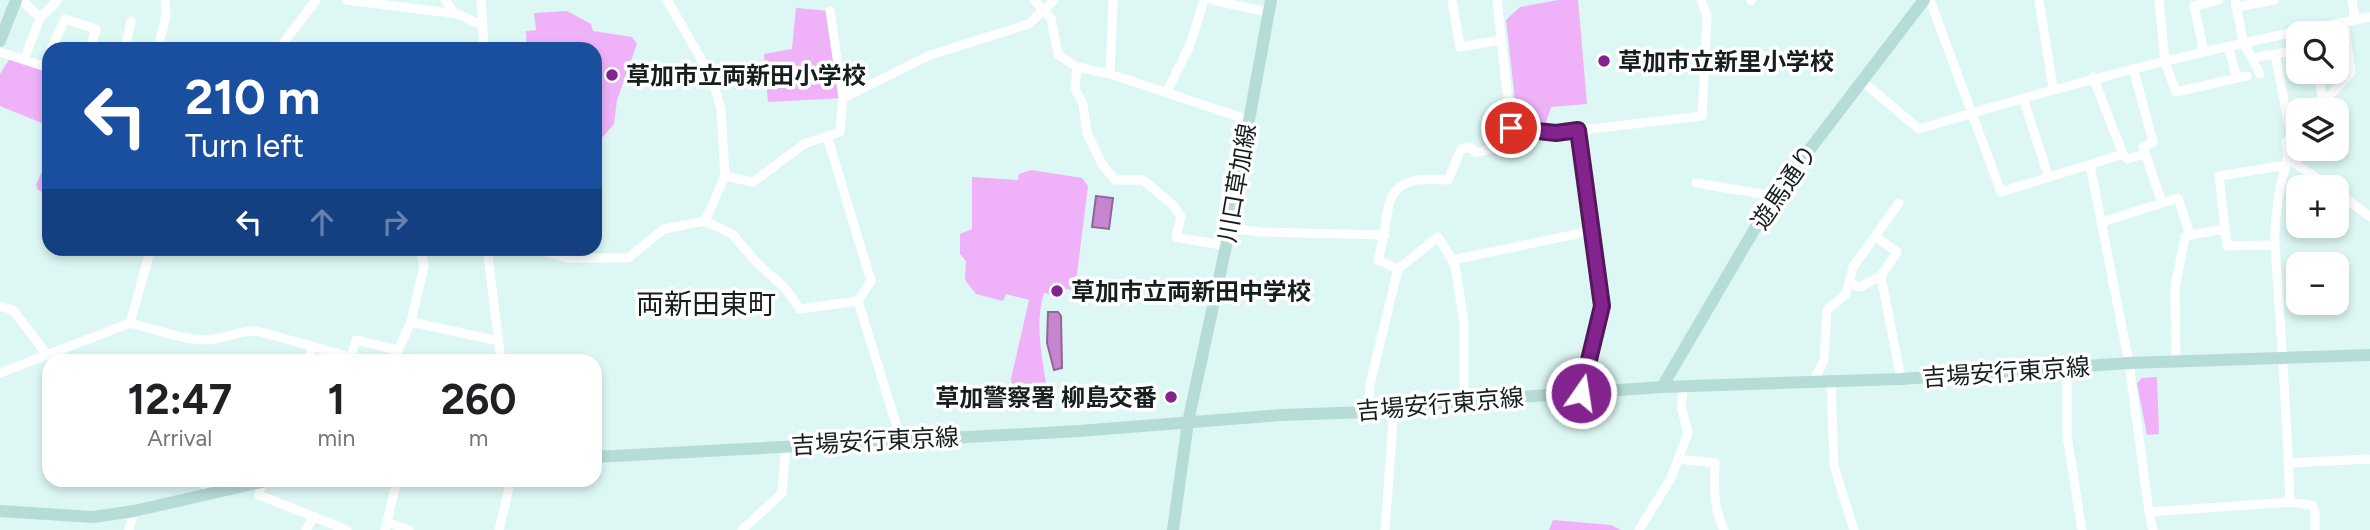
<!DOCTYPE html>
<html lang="en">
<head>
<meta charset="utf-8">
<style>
	:root { --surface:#fff; --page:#f2f2f2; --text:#202124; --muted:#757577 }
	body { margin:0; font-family:Figtree,"Noto Sans JP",sans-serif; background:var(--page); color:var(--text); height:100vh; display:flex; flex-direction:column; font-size:26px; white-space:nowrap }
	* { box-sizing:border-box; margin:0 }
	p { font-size:23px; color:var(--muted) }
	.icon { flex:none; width:38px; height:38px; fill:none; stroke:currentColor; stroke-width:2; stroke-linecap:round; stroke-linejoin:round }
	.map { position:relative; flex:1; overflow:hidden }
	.panel { position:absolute; left:42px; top:354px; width:560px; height:133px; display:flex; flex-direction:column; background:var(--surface); border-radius:21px; box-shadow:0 4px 10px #0003 }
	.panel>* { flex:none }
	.guide { position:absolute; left:42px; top:42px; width:560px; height:214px; border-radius:21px; box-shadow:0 4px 10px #0003; background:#1a4fa0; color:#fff; overflow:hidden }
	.tools { position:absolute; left:2286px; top:21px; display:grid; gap:14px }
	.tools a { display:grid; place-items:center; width:63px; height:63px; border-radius:14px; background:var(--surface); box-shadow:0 4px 10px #0003; font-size:35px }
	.pin { position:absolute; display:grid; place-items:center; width:60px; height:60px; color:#fff; margin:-30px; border:4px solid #fff; border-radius:50%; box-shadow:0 2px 7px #0007 }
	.me { position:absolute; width:77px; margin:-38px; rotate:13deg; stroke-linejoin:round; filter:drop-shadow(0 0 5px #0008) }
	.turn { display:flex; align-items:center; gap:24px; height:147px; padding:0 28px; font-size:32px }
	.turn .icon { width:91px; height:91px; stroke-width:2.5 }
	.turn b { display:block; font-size:49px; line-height:60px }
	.lanes { display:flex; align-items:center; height:66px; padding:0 28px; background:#0003; justify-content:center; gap:35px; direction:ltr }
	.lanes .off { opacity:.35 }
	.eta { display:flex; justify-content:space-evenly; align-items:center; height:119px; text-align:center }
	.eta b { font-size:42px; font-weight:700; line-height:49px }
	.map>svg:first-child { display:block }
</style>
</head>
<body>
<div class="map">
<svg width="2370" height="530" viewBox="0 0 2370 530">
	<rect width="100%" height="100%" fill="#ddf8f4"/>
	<path fill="#efb1f7" d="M1558,0h20l9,104 -36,3 -5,16 -29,-5 -11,-98 14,-13z
		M796,8l34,3 13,87 -75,4 -4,-48 28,-5z
		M567,11l24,13 2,7 39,6 5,7 -20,56 -3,24 -14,16h-5v-91h-68l-1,-18 10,-1 -2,-17z
		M10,58l39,14v54l-49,-20v-32z
		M49,155v40l-11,-5 -2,-5z
		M1031,170l51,8 6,8 -13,104 -16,-2 -3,8 -12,-3c-9,29 -3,60 2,90l-32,12 -3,-16 18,-79 -23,-6 -3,7 -27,-7 -11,-14 1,-19 -6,-7v-20l12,-5v-52l46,3 1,-6z
		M2157,377l2,57 -12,1 -10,-52 5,-5z
		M1553,520l58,5 10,5h-72z"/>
	<path fill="#c685ce" stroke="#916699" stroke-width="2" d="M1096,196l17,2 -4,31 -17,-2z
		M1048,312h10l3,4 1,52 -8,2 -7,-27z"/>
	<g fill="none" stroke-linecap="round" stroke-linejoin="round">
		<path stroke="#fff" stroke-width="9" d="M22,0l18,18
			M347,0l111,14 25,12
			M445,0l10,14
			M481,0l3,49
			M1034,0l17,18 7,36 19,13 33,7 139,46
			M1212,0l56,12
			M1452,0l8,47 41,-7
			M1497,0l14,128 45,5 146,-17 5,-100 -6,-16
			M1751,0v1
			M1930,0l71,192 122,-38
			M2039,0l14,88
			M2159,0l6,62 11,30 61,-14 -9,-32
			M2235,0l8,42 17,32
			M2352,0l3,20
			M2236,7l38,-7
			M830,11l13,87
			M51,49l14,-30 31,10 -6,20
			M125,49l6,-28
			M158,49l8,-34 -1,-15
			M279,49l37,-49
			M0,52l49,16
			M2204,52l-10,-46 25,-6
			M2275,54l16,82
			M2252,58l46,-8
			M24,60l16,-42 18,-18
			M1077,67l-2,22 8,15 4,29 15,31 13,16h28l30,25 8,12 -5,20 50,9
			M2133,68l20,74 -10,5 19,56
			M2318,72l5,30
			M1110,74l3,-74
			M2093,77l30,77 4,5 18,-5
			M2237,78l10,-2
			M1863,82l56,47c149,-46 298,-83 451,-112
			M1166,93l24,-48 14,-45
			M2023,98l26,80
			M2316,110l35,-37 -7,-51
			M1578,130l24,176 -21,86
			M2288,159l42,28
			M2090,165l39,198 20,149 141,-10 22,3 3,6v19
			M725,176l28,6 51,-38 36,-12 3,-34 87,-43 99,-31 25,-24
			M1696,183l78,13
			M2336,191l34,26
			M705,221l27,13 25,29 27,24 16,22 58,-8 13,-20 -44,-145
			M2102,222l76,-24 12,37 35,-6
			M1229,228l31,4 125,3
			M1876,237l21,15 -16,24
			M2275,245l-48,1 -8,-70 67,-11
			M487,248l14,112
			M529,248l39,10h60l36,-29 41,-8 20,-45 -4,-66 -8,-30 -46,-80
			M1452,260l139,-29
			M1398,269l40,-32 17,28 9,58v79
			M1849,283l11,4 21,-11 20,103
			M858,301l43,139
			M0,306l13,4 35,46
			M411,322l13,-56 -4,-18
			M130,323c24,6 53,17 77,17 18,-1 32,-10 50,-9l94,26 5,-17 42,10 13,-28 88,19
			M308,360l4,-12
			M2176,360l-1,-72 10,-51 5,-2
			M2067,367v69l15,94
			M0,373l130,-50 21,-75
			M1814,381l10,-21 3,-50 19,-16 7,-27 46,-64
			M1831,381l3,85 20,64
			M1368,412l2,-28 28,-115 -20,-9c16,-53 -3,-87 70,-80l13,-31 9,-2 6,6 22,-6 5,-13 8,-6
			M1679,459l36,4c-1,24 -2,45 9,67
			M2288,463l82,-4
			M194,480l21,10
			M262,481l-3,14 88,35
			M2290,502c-3,-86 -9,-171 -15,-256 -1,-17 2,-40 5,-58 3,-16 11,-30 6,-46l12,-13
			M2149,512l4,18
			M387,522l22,8
			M129,530l5,-19
			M306,530l8,-14
			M385,530l12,-50
			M499,530l12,-50
			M742,530l40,-37 4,-47
			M1385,530l9,-123
			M1639,530l32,-52 17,-45 -7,-27 3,-20"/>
		<path stroke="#b6dcd8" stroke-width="12" d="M0,41l16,-41
			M1662,387l112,-191 150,-196
			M595,457l484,-26 202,-16 87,-3 12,-5 282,-20 239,-8 228,-16 241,-8
			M0,511l93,6 41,-6 136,-31
			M1173,530l15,-108 38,-176 45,-246"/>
	</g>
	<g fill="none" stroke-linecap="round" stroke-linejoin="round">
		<g stroke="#54175c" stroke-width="18">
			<path id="route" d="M1511,128l45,5 22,-3 24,176 -21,87"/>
		</g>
		<use href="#route" stroke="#82238e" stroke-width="12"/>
	</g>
	<g fill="#82238e" stroke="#fff" stroke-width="2.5">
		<circle cx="1604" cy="61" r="7"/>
		<circle cx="612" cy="75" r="7"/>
		<circle cx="1057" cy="291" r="7"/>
		<circle cx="1171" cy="397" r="7"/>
	</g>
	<g text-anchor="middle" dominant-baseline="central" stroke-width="7" stroke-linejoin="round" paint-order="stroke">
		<g font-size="24" font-weight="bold" fill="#151f1e" stroke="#fff" text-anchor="start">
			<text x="1618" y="61">草加市立新里小学校</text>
			<text x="626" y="75">草加市立両新田小学校</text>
			<text x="1071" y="291">草加市立両新田中学校</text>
			<text x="1157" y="397" text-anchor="end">草加警察署 柳島交番</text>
		</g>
		<g font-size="24" fill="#151f1e" stroke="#fff">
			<text transform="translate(1237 183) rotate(-80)">川口草加線</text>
			<text transform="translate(1784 187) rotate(-56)">遊馬通り</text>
			<text transform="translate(2006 372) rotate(-4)">吉場安行東京線</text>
			<text transform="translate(1440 404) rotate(-5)">吉場安行東京線</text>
			<text transform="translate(875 441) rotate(-3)">吉場安行東京線</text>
		</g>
		<g font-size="28" fill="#151f1e" stroke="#fff">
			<text x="706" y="304">両新田東町</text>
		</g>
	</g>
</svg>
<div class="tools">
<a><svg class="icon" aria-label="search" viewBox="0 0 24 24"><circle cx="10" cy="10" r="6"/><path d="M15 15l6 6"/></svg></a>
<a><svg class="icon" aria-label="layers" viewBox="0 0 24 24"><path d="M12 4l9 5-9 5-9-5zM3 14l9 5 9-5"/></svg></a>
<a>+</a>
<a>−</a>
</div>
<div class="pin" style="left:1511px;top:128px;background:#d93025"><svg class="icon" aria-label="arrive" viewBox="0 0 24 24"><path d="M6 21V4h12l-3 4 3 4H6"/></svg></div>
<svg class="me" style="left:1581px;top:393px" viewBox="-20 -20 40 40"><circle r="17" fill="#82238e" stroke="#fff" stroke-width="3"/><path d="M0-11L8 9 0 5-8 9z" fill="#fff"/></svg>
<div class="guide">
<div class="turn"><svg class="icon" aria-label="left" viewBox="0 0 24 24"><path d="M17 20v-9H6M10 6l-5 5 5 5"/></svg><div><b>210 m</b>Turn left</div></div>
<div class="lanes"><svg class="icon" aria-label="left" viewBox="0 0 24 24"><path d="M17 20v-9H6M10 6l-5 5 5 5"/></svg><svg class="icon off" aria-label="ahead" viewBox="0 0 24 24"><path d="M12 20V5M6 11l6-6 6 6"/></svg><svg class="icon off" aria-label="right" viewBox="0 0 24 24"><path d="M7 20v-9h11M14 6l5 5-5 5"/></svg></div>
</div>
<section class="panel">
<div class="eta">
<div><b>12:47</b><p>Arrival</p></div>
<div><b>1</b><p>min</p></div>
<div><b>260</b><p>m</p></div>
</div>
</section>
</div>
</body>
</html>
